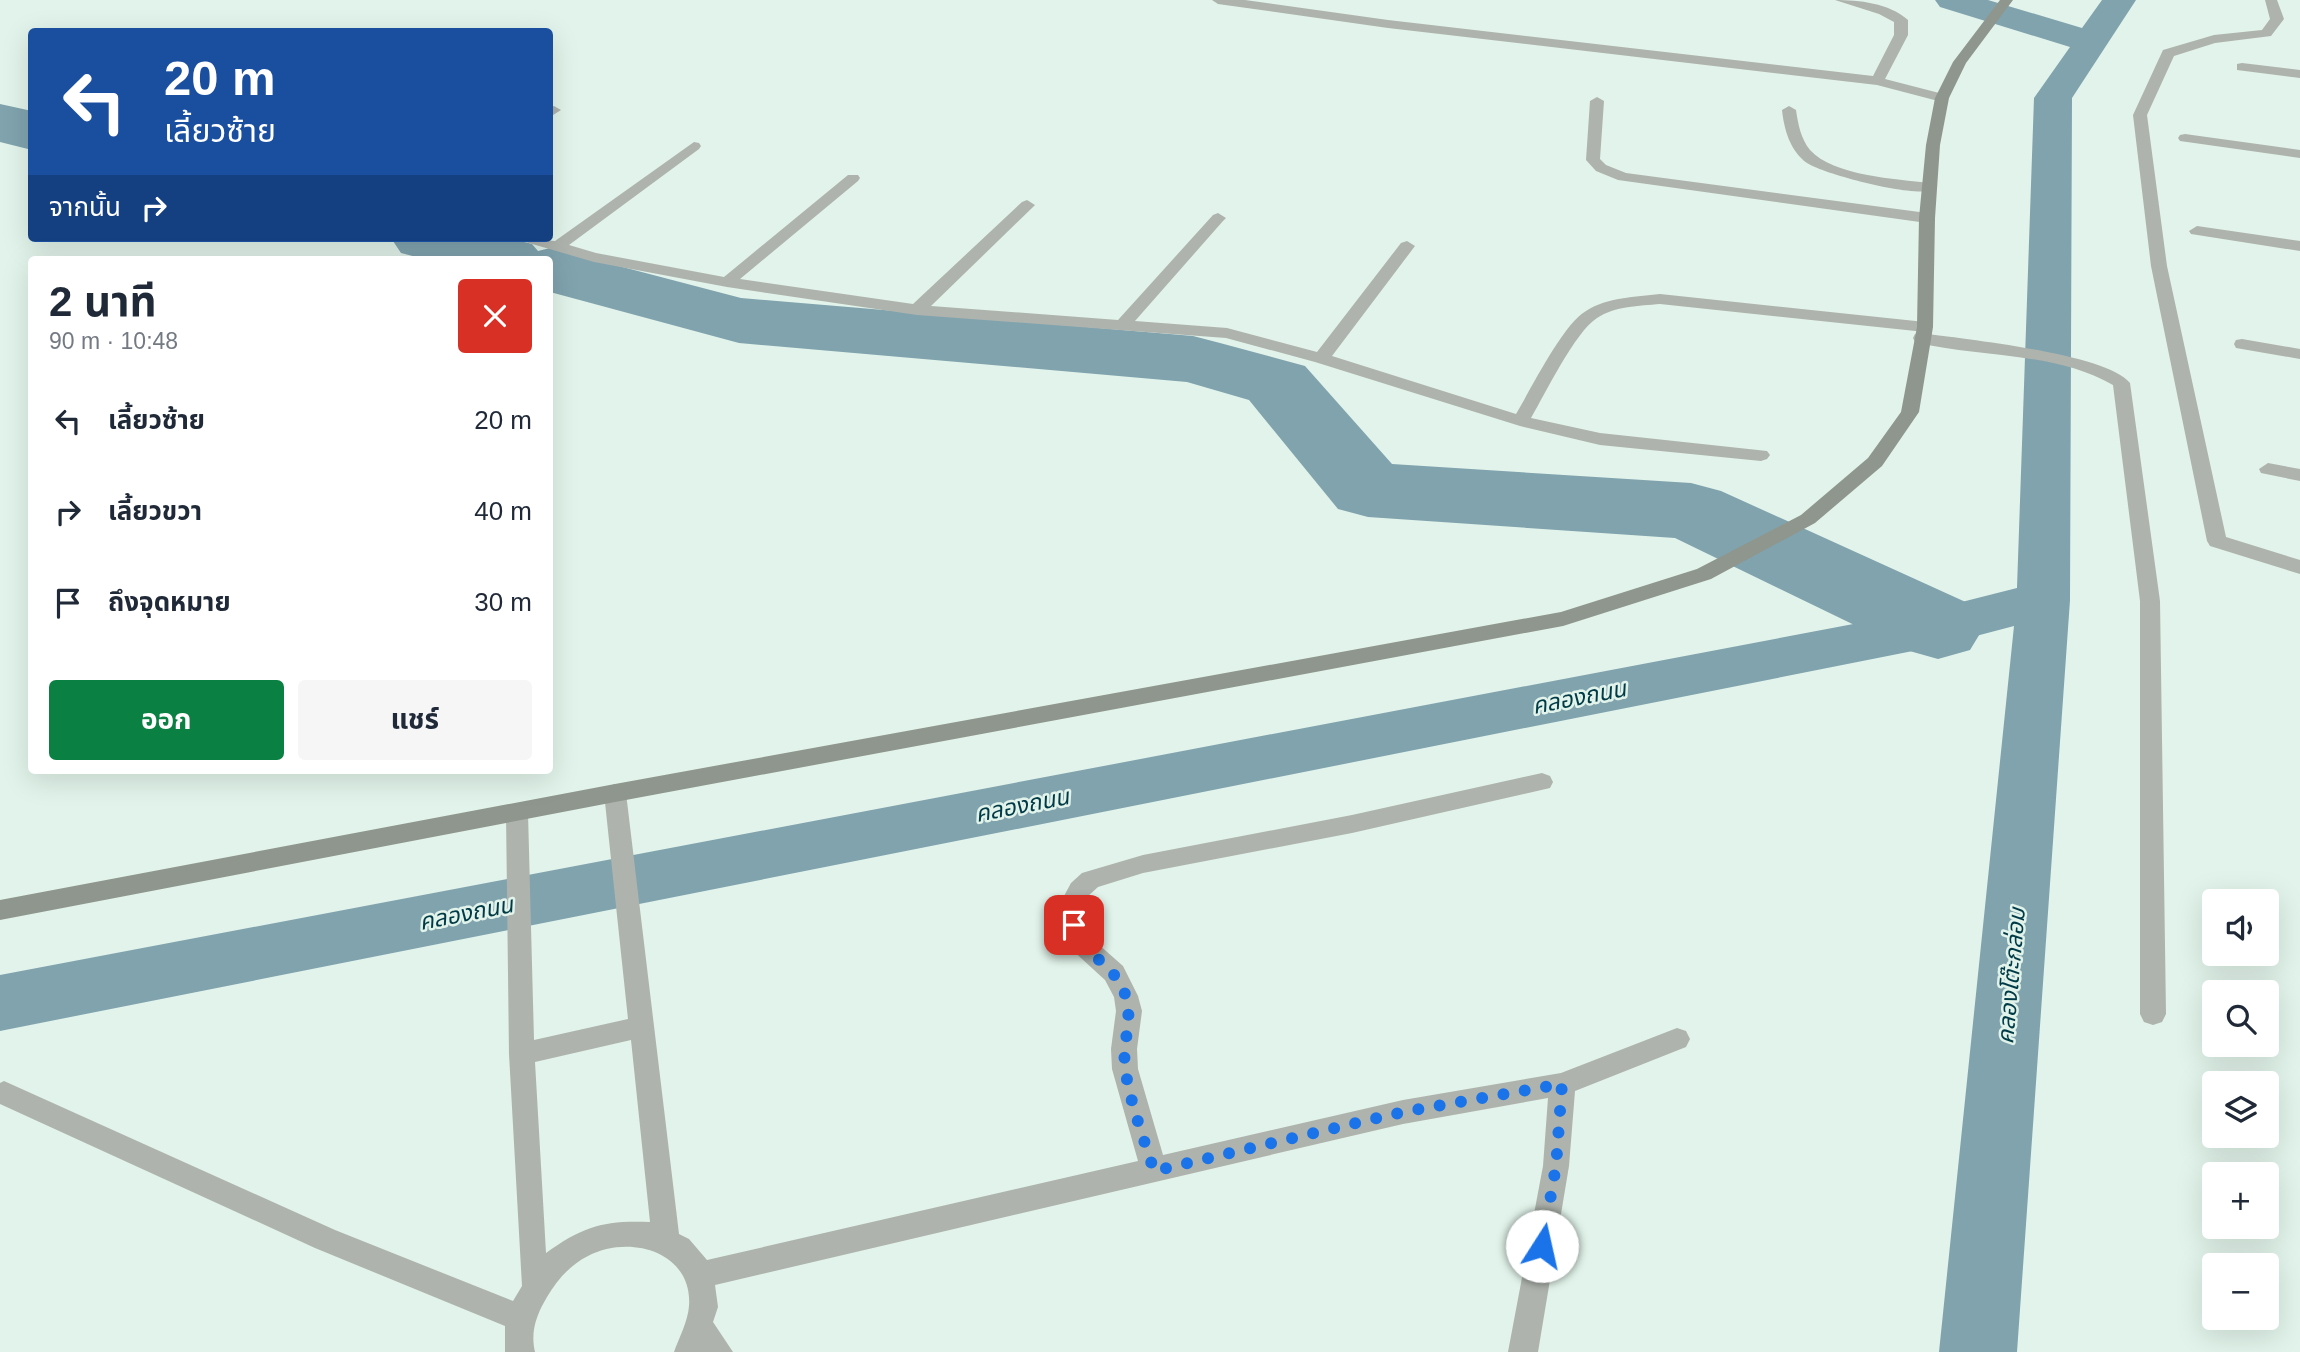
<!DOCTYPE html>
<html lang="th">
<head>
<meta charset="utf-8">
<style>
	:root { --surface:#fff; --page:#f6f6f7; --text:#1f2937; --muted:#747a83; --accent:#0b8043 }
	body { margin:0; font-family:Arial,"Noto Sans Thai",sans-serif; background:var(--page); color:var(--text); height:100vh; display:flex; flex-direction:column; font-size:26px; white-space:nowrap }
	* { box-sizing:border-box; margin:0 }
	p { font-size:23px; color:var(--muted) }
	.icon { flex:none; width:38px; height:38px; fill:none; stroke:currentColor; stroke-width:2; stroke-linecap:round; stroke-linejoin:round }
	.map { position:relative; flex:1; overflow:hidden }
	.details { position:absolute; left:28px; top:256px; width:525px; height:518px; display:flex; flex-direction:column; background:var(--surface); border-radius:7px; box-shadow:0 7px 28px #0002 }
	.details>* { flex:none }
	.guide { position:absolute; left:28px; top:28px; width:525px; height:214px; border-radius:7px; box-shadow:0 7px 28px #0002; background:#1a4fa0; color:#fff; overflow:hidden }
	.buttons { position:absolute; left:2202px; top:889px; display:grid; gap:14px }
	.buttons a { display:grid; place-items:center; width:77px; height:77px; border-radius:7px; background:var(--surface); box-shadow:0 7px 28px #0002; font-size:35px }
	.pin { position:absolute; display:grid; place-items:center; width:60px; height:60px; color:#fff; margin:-30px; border-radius:14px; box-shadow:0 4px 10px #0006 }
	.me { position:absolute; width:77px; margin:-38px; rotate:10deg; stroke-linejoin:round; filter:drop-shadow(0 0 5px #0008) }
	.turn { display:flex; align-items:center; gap:24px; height:147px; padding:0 21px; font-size:32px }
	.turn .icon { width:91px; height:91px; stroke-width:2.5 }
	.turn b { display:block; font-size:49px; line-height:60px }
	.then { display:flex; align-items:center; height:66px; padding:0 21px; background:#0003; gap:14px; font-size:26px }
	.round { display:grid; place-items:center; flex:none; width:74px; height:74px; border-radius:7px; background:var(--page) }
	.summary { display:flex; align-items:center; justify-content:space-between; height:119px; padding:0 21px }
	h1 { font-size:42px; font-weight:700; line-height:52px }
	.primary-button { display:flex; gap:14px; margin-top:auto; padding:14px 21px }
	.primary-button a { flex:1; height:80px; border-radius:7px; background:var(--accent); color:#fff; font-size:28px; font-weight:700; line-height:80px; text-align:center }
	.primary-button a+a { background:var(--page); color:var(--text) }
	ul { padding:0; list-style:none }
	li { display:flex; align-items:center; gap:21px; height:91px; padding:0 21px }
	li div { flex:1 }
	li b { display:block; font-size:26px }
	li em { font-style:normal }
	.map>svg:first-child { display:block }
</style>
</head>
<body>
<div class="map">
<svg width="2300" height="1352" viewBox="0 0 2300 1352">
	<rect width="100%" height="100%" fill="#e1f3ea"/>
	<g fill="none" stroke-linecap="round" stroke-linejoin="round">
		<path fill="#80a3ae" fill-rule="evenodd" d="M1935,0h53l94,28 20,-28h34l-64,98 -2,502 -53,752h-78l75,-726 -76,20 -1938,385v-56l1938,-367 79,-20 17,-490 36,-51 -130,-40z"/>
		<path fill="#80a3ae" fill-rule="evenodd" d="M0,104l32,7v39l-32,-8z
			M391,238h119l22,6 6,7 12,-3 191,50 452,38 27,7 85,23 87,98 299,19 30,8 249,113 14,23 -14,23 -32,9 -32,-9 -231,-112 -307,-21 -30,-8 -89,-109 -62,-18 -448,-39 -189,-51v-33h-126l-23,-6z"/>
		<path fill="#aeb3ad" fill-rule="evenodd" d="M1212,0h33l143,20 485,56 21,-41v-13l-15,-8 -44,-14c24,0 54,3 73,20v15l-23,44 62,16 2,3 -7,4 -65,-17 -489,-57 -170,-24z
			M2265,0h12l7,19 -13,17 -56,7 -41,13 -27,59 20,151 59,271 74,23v14l-90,-28 -3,-5 -56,-275 -18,-151 30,-65 51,-15 48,-5 8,-11z
			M2242,63l58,7v8l-63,-8v-6z
			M1597,97l7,4 -4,58 6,6 20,8 301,40 8,5 -8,5 -309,-43 -22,-9 -10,-11 4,-59z
			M554,106l7,4 -11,7v-10z
			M1789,106l7,4c2,14 5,29 14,40 23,26 87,29 119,33l8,5c-14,13 -114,-14 -130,-25 -17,-12 -23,-34 -25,-53z
			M2185,134l115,16v8l-120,-17 -2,-3 2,-3z
			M694,142l5,1 2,3 -2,3 -130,96 27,8 128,24 124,-102h10l2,3 -2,3 -118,98 173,25 109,-102 5,-2 8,5 -3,3 -101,98 187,14 95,-105 5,-2 8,5 -3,3 -88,100 92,7 90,24 84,-109 6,-2 8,5 -83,110 184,58c15,-25 47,-90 70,-103 22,-14 49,-14 74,-17l265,28 8,5 -8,5 -265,-28c-21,2 -45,2 -63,14 -22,14 -52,76 -66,100l69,15 167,18 3,4 -3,4 -6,2 -161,-16 -80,-19 -205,-64 -89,-24 -309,-23 -190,-28 -133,-25 -72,-21 -2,-3 35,3z
			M2197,226l103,15v10l-109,-17 -2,-3z
			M1921,333c41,6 185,20 209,50l30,218 6,413 -4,8 -9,3 -9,-3 -4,-8v-413l-27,-216c-59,-34 -134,-27 -198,-43l-2,-4 2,-4z
			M2242,339l58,10v10l-64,-11 -2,-4 2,-4z
			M2268,463l32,6v12l-39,-8 -2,-4z
			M1542,773l8,3 3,6 -3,6 -198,45 -209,40 -45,14 -11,10 -6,12 8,27 34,30 15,30 4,15 -5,38 1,20 25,86 240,-55 158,-27 116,-45 9,3 4,8 -4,8 -111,44 -6,75 -31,186h-30l35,-186 5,-68 -145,26 -688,161 3,22 -5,15 20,30h-59c5,-14 14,-31 15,-46 4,-54 -59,-72 -101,-50 -18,9 -31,24 -41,41 -10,17 -17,34 -12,55h-30v-26l-190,-78 -315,-144v-21l4,-2 331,149 178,71 9,-15 -13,-232 -3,-241 3,-6 8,-3 8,3 3,6 6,227 94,-21 -24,-226 3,-6 8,-3 8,3 3,6 53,441 10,5 18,21 431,-99 -26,-92 -1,-20 5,-38 -2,-14 -9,-17 -35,-32 -13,-39 14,-26 11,-10 61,-18 209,-40zM631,1040l19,182c-45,-2 -67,4 -104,31l-11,-191z"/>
		<path fill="#8f968d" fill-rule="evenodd" d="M2000,0h13l-47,63 -17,35 -9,47 -5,73 -2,109 -14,85 -37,54 -67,57 -104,56 -148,47 -948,176 -615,118v-20l615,-116 946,-172 136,-43 104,-54 67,-57 33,-46 16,-85 2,-109 7,-73 9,-47 18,-36z"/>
	</g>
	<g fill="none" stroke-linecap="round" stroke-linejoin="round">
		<path stroke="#1a73e8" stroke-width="12" stroke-dasharray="0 21.6" d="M1074,925c11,34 41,37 52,72 7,22 -4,47 -1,70 4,33 19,72 29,104l249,-59 159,-28 -6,82 -14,80"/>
	</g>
	<g text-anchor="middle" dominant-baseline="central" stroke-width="5" stroke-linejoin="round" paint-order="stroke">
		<g font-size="23" font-style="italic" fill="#003a46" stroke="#e1f3ea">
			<text transform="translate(1579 697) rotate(-11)">คลองถนน</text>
			<text transform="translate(1022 805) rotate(-11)">คลองถนน</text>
			<text transform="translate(466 913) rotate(-11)">คลองถนน</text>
			<text transform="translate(2011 976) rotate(-85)">คลองโต๊ะกล่อม</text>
		</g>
	</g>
</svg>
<div class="buttons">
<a><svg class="icon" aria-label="sound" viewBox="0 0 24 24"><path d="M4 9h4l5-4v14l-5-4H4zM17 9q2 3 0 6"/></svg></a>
<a><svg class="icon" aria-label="search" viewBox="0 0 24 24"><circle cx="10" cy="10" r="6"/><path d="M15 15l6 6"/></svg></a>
<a><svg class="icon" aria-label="layers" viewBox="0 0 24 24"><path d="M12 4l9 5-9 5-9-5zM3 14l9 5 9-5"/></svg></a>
<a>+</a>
<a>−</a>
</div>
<div class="pin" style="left:1074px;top:925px;background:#d93025"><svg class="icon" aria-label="arrive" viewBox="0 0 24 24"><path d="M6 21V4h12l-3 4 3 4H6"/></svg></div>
<svg class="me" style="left:1542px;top:1246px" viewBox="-20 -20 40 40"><circle r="19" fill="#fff"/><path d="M0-13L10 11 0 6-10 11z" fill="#1a73e8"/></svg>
<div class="guide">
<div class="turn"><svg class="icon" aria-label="left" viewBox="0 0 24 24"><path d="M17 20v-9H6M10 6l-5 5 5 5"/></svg><div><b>20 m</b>เลี้ยวซ้าย</div></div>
<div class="then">จากนั้น<svg class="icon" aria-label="right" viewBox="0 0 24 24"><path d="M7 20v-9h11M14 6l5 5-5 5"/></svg></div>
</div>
<section class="details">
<div class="summary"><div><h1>2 นาที</h1><p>90 m · 10:48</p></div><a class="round" style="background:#d93025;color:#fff"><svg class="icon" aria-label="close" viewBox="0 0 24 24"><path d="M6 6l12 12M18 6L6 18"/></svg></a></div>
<ul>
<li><svg class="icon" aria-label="left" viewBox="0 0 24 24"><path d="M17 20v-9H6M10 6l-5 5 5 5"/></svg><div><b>เลี้ยวซ้าย</b></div><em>20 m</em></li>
<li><svg class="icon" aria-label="right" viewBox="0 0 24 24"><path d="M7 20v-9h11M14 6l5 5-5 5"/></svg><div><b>เลี้ยวขวา</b></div><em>40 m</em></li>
<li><svg class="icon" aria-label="arrive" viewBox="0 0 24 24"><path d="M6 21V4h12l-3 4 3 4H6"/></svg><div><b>ถึงจุดหมาย</b></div><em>30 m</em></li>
</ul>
<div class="primary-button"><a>ออก</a><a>แชร์</a></div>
</section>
</div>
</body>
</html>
